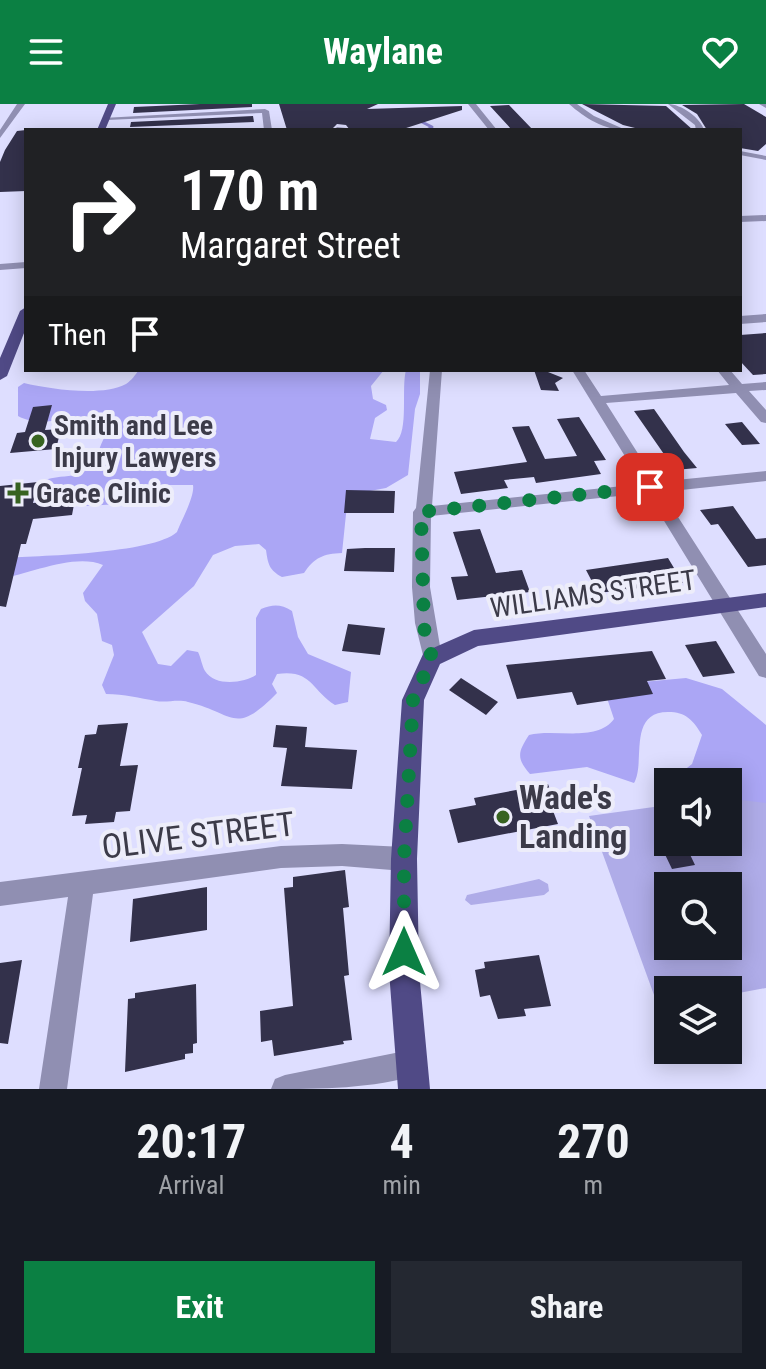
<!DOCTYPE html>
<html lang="en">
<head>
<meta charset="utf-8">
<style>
	:root { --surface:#171b24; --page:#242831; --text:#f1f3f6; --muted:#9ea1a6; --accent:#0b8043 }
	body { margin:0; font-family:"Roboto Condensed",sans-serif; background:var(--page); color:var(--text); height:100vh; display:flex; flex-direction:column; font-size:30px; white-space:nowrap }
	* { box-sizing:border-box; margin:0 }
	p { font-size:26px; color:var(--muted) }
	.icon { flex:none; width:44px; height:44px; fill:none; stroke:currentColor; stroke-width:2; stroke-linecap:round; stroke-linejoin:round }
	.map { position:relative; height:985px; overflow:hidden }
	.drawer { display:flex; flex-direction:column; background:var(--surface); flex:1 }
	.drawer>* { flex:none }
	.hud { position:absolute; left:24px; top:24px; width:718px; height:244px; border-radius:0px; box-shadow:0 4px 20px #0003; background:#202124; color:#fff; overflow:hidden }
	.buttons { position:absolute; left:654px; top:664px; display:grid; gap:16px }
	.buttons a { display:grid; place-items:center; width:88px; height:88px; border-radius:0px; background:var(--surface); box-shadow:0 4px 20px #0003; font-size:40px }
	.pin { position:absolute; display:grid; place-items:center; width:68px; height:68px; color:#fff; margin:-34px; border-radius:16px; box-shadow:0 4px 12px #0006 }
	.me { position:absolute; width:88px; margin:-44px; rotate:0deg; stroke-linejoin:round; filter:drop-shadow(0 0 6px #0008) }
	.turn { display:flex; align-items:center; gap:28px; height:168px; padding:0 24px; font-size:36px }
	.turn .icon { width:104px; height:104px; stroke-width:2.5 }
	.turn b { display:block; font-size:56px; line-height:68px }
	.then { display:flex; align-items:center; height:76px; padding:0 24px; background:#0003; gap:16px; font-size:30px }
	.eta { display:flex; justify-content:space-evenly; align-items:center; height:136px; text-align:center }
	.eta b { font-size:48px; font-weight:700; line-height:56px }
	.primary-button { display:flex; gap:16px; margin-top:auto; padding:16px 24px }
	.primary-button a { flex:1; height:92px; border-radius:0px; background:var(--accent); color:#fff; font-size:32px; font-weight:700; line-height:92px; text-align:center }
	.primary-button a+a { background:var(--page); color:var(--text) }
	header { display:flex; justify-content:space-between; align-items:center; height:104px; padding:0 24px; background:var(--accent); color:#fff; font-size:36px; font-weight:700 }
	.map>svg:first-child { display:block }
</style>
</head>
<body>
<header><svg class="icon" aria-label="menu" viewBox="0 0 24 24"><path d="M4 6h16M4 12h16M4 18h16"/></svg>Waylane<svg class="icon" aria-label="heart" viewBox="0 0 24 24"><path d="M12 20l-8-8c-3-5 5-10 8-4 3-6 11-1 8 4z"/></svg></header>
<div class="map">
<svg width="766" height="985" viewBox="0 0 766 985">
	<rect width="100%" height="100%" fill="#dedeff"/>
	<path fill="#aface8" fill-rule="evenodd" d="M766,687v197l-38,7v-5h-60v15l-10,1 -69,-190 79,-11v37h60v-45zM668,782h60v60h-60z
		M539,775l9,5 1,7 -5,4 -73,10 -6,-5 2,-5z"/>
	<path fill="#aba6f5" d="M139,266h245l-13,16 2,13 13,6 1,5 -12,8 -5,21 26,3c13,-11 5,-54 10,-72h14v24l-5,15 -7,66 -22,13 -38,7 -6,58c-19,1 -27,4 -38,20l-22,4c-13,-7 -14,-13 -16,-27l-7,-6 -24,2 -22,9 -19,31 -52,46 16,32 13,2 16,-16 11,2c3,6 4,14 7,19 10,16 39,12 51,4v-57l5,-9c12,-5 20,-5 31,2l6,26 10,17 43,18 -3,30 -13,3c-24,-15 -23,-36 -58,-31l-5,10 5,9c-43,44 -42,20 -89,9 -10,-3 -22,1 -32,-1 -17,-3 -31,-7 -50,-7l-4,-9 12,-30 -2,-10 -10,-4 -5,-27 -12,-13 -2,-8 20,-28c-29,-12 -73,9 -103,14v-21c36,-2 153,-4 177,-26 5,-13 18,-36 16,-47h-42l-32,19 -33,2c-10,-19 -29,-12 -46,-19l1,-6c29,-10 45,4 58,-31 3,-9 8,-16 9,-25 -26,-19 -62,7 -90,-9v-29l6,-4c25,6 78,14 102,1 6,-4 9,-9 13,-14z
		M686,574l36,11 44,36v78l-25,-3 -13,-6v-12h-59l23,-18 10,-29c-9,-15 -16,-23 -34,-23 -41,0 -22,51 -34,71l-47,-16 -57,7c-14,-16 -12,-22 -1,-39 26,-7 67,8 85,-16l-9,-27 5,-7z"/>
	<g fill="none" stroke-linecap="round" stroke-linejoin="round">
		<path stroke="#8983cf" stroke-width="3" d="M416,15l16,8 -5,3"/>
	</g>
	<path fill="#33314b" d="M200,0h52v3l-119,6 1,-6z
		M279,0h99l-11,5 95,-3v4l-62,20h-50l-4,-5 -9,-1 -6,6h-44z
		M582,0l84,2 27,24h-50l-20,-5z
		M744,0l22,13v27l-8,7 -18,-3v-18h-33l-10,-16 -15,-9z
		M509,1l24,25h-21l-22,-24z
		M253,12l1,6 -124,5 1,-5z
		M26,26v61l-26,1v-30l5,-12 12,-19z
		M766,229v41l-13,1 -13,-14v-26z
		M534,266h9l20,8 -8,5 4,8 -18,-1z
		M52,301l-7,25 16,-1 -5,20 -46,4 7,-20 8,-1 8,-25z
		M654,305l30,43 13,16 -22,2 -41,-59z
		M579,313l27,43 -12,1 7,13 -65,9 -2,-6 -30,3 4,8 -47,6 -7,-22 73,-10 -15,-35 17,-1 16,33 32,-3 -20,-37z
		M742,318l18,22 -18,1 -17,-21z
		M38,378l-5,21 42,-4 -3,16 -39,4 -7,25h-5l-15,63 -6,-1v-120z
		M346,386l49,1 -1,22h-50z
		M733,402l23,33 10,-1v27l-18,2 -30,-43 -7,1 -11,-15z
		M480,425l16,44 26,-3 8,22 -73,8 -6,-23 17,-1 -15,-44z
		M365,444h30l-1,24 -50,-1 3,-22z
		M668,454l15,25 -85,10 -12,-23z
		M348,520l37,4 -5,27 -38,-4z
		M716,537l19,32 -32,4 -18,-32z
		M652,547l14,28 -19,2 6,13 -76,11 -5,-13 -55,7 -11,-34z
		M461,574l37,24 -12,13 -37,-25z
		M128,619l-8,43 18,-1 -8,46 -14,1 -2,10 -29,2 2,-9 -15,1 10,-48h-4l7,-33 11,-1 2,-9z
		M276,621l31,2 -2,20 52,3 -5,39 -71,-3 6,-38 -14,-1z
		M548,680l6,18 -4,1 8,21 -100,19 -9,-33 27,-5 -2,-7z
		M659,738h25l11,23 -23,4z
		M345,766l4,37 -6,1 6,67 -5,1 8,64 -9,1 1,3 -70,12 -2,-16 -11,2 -1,-31 33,-5 -9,-118 9,-1v-10z
		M207,783v43l-77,12 3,-43z
		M539,851l12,51 -27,3 2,7 -28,3 -8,-24 -10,2 -5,-27 10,-2 -1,-6z
		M22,856l-14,84 -8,-1v-80z
		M196,880l1,59 -4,1v9l-8,1v5l-60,13 3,-73 7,-1v-5z"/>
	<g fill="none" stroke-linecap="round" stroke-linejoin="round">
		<path fill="#908fb2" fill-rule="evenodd" d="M17,0h8l-25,34v-8z
			M468,0h8l21,26h-8z
			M569,0h8l17,12 32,14c-22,0 -41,-12 -57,-26z
			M668,0c13,0 33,14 36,26h-8l-1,-5z
			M759,0h7v4z
			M265,5l4,2 3,19h-8l-2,-17 -155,7 -4,-2z
			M337,23l9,1 1,2h-13z
			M740,47l26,5v4l-26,-5z
			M766,111v6l-26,1v-6z
			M26,158v6l-26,2v-6z
			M766,210v8l-26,2v-8z
			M430,266h12l-10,136 210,-22 -70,-114h12l17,26 128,-11 -12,-15h13l12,14 24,-2v8l-17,1 17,19v13l-5,-1 -25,-29 -130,10 50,79 110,-11v10l-104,11 104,162v24l-7,-2 -112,-183 -216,23 -1,71 12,71 -3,5h-14l-10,-40 -3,-36 1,-75 3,-4z
			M342,740l62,3 8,4 4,8 -4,8 -8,4 -62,-5 -61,2 -188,26 -26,195h-28l29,-192 -68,9v-24l281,-36z
			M410,946l10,4 4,10 -4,10c-47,15 -100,15 -149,15l4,-10 10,-4z"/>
		<path fill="#504a86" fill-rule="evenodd" d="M108,0h8l-11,26h-8z
			M26,203v21l-19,48 -7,4v-22l20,-47z
			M766,489v14l-288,39 -38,18 -16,36 -7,159 2,112 11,118h-32l-9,-118 2,-112 11,-159 22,-48 50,-22z"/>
	</g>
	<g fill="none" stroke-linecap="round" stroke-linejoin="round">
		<path stroke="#0b8043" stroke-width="14" stroke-dasharray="0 25.2" d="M404,848v-93l9,-159 19,-42 -8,-30 -3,-116 229,-25"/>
	</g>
	<g fill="#376320" stroke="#ededfa" stroke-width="3">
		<circle cx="38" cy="337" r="8"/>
		<path d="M14 377h8v8h8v8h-8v8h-8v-8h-8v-8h8z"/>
		<circle cx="503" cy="713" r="8"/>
	</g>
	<g text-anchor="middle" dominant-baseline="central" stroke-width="8" stroke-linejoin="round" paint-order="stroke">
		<g font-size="28" font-weight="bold" fill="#3c3b49" stroke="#ededfa" text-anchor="start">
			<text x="54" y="321">Smith and Lee<tspan x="54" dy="32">Injury Lawyers</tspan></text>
			<text x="36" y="389">Grace Clinic</text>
		</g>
		<g font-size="28" fill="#3c3b49" stroke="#ededfa">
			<text transform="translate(593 490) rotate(-8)">WILLIAMS STREET</text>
		</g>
		<g font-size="34" font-weight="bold" fill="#3c3b49" stroke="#ededfa" text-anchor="start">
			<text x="519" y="693">Wade's<tspan x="519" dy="39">Landing</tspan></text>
		</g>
		<g font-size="34" fill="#3c3b49" stroke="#ededfa">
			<text transform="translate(198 731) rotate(-7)">OLIVE STREET</text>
		</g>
	</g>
</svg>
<div class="buttons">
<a><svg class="icon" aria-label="sound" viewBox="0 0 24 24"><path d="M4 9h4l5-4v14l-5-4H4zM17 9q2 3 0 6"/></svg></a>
<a><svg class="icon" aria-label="search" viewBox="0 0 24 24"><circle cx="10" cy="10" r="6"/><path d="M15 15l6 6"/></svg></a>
<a><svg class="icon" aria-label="layers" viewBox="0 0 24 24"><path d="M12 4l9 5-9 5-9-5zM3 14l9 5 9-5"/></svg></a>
</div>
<div class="pin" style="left:650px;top:383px;background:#d93025"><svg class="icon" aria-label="arrive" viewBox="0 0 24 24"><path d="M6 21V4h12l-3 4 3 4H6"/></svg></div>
<svg class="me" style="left:404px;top:848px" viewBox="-20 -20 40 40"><path d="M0-17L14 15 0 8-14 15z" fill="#0b8043" stroke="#fff" stroke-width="4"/></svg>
<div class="hud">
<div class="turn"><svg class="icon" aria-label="right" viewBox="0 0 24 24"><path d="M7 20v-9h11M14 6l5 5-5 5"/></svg><div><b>170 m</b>Margaret Street</div></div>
<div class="then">Then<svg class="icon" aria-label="arrive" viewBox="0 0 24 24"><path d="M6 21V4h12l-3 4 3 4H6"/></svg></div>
</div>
</div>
<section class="drawer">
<div class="eta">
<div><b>20:17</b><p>Arrival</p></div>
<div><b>4</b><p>min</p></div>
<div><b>270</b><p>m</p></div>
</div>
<div class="primary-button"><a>Exit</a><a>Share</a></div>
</section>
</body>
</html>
